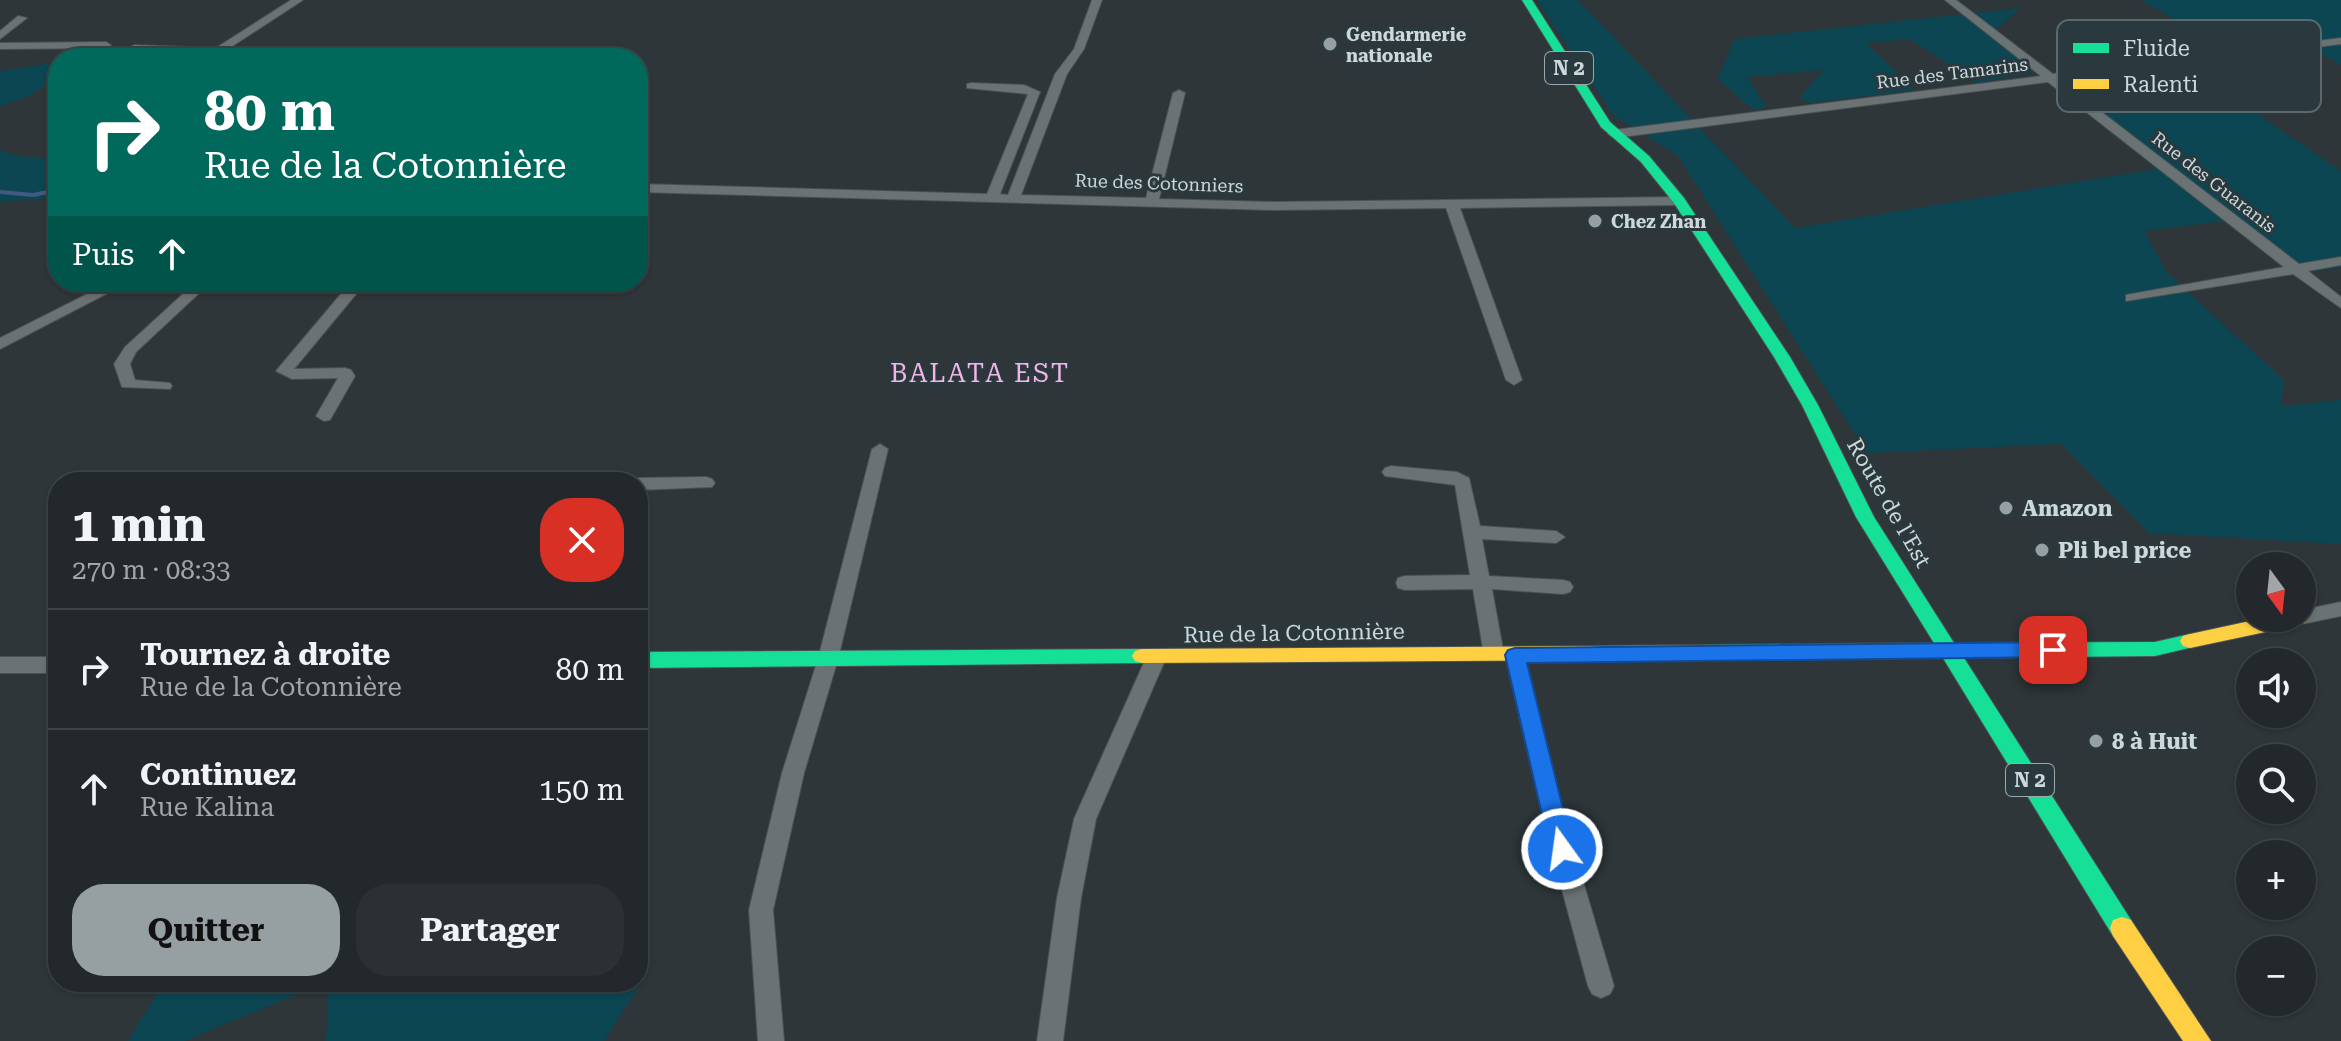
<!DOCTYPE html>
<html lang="fr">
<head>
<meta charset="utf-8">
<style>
	:root { --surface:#22282b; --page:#2a3033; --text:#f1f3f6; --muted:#a2a6a9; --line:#3f4447; --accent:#969fa2 }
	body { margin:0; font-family:"Roboto Serif",serif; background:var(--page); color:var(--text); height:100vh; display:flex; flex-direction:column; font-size:30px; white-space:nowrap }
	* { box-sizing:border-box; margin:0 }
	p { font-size:26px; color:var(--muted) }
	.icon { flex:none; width:44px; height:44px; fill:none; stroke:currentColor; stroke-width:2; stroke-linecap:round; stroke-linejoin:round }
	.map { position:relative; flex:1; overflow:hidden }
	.side { position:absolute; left:48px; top:472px; width:600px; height:520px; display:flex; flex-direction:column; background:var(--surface); border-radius:32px; box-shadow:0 2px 6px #0004,0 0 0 2px var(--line) }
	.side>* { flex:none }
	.guide { position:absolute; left:48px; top:48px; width:600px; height:244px; border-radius:32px; box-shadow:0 2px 6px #0004,0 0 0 2px var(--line); background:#00695c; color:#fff; overflow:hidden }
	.needle { width:52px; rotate:165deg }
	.fabs { position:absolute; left:2236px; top:552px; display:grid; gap:16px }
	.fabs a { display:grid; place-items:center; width:80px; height:80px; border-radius:50%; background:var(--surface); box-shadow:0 2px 6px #0004,0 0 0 2px var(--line); font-size:40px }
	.pin { position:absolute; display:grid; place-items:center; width:68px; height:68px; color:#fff; margin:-34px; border-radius:16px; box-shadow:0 4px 12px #0006 }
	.me { position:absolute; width:88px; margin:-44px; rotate:346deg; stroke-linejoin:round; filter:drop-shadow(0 0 6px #0008) }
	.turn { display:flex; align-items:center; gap:28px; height:168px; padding:0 24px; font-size:36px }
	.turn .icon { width:104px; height:104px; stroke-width:2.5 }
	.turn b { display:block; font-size:56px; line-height:68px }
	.then { display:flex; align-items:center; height:76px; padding:0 24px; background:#0003; gap:16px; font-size:30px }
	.round { display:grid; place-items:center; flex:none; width:84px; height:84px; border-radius:32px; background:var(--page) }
	.headline { display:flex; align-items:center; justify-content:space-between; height:136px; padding:0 24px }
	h1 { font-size:48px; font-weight:700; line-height:60px }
	.primary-button { display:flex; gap:16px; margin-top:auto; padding:16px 24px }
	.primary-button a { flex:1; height:92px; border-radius:32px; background:var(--accent); color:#111; font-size:32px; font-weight:700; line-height:92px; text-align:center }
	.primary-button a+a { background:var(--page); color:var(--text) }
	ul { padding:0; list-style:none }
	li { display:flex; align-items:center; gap:24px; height:120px; padding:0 24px; border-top:2px solid var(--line) }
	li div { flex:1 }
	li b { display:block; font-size:30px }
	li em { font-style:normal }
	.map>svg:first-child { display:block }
</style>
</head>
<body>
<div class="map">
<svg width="2341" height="1041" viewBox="0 0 2341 1041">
	<rect width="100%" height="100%" fill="#2e3639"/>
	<path fill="#0b4652" d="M1537,0h41l217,228 361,-59 -100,-85 23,-13 11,-40 59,13 37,21 155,106v96l-47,8 -70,-54 -80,10 23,42 117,107 -3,26 60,-6v144l-192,-11 -88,-89 -194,9 -189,-297 -65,-41z
		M2141,0h200v65l-28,-16 -71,9z
		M2020,8l-30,28 45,36 -58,11 -67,-44 -44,4 49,47 -106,13 -10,-6 25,-27 -77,7 20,31 -15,1 -34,-30 16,-40z
		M58,62v15l-30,20 -28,9v-35z
		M0,150l18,6 40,3v38l-58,5z
		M164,982h162l-141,59h-57z
		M329,982h282l26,7 -33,52h-278z"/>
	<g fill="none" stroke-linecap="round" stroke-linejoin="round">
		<path stroke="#425984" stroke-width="4" d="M0,192l33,3 25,-5"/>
		<g stroke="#4b5254" stroke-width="2">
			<path id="street" d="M291,0h12l-89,58h-12l4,-4 -72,-3 -5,-3 5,-3 82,3z
				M1092,0h10l-18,49 -17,25 -46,121 125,3 27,-105 6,-3 6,3 -26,106 116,3 404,-5 7,4 -7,4 -219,3 62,172 -8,5 -8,-5 -60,-172 -171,2 -637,-18v-8l349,10 41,-100 -61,-6v-4l4,-1 53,2 16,7 -40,102 8,1 47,-121 19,-25z
				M1945,0h11l97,74 288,-36v6l-281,36 239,184 42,-7v8l-33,6 33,26v11l-48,-34 -167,27v-6l5,-1 153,-27 -236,-185 -434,56 -6,-4 6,-4 427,-54z
				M18,16l9,2 -27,21v-8z
				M0,43l106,-1 5,3 -5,3 -106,1z
				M111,282h18l-129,67v-11z
				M196,282h15l-75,70 -6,12 5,16 35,3 2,3 -2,3 -48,-2 -8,-23 11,-17z
				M351,282h15l-72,87 51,-1 6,2 4,6 -25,44 -6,1 -8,-5 22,-38 -46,1 -16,-8z
				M880,444l8,5 -50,210 -34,114 -31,137 11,131h-26l-9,-131 33,-137 36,-114 54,-210z
				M1391,466l66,6 12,6 11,48 76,5 9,6 -9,6 -74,-4 7,37 74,4 7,2 3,5 -3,5 -7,2 -71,-5 12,66 -3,5h-14l-3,-5 -11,-66 -68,1 -7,-2 -2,-5 2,-5 7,-2 65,-1 -15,-90 -70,-9 -3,-4 3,-4z
				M706,477l6,2 3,4 -3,4 -74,3v-8h-7l7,-4z
				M2341,602v14l-39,8 -9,-6h9v-8z
				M1515,648l7,2 3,5 42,172 47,159 -4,8 -9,4 -9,-4 -4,-8 -43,-159 -40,-172 3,-5z
				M1156,650l7,3 3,5 -70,161 -15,79 -18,143h-26l20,-143 17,-79 72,-161 3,-5z
				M0,657h58v16h-58z"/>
		</g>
		<g stroke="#4b5254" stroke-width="2">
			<path id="fast" d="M1522,0h10l78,122 39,34 35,42 106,159 28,48 56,112 80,126 201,-1 35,-8 7,2 3,5 -3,5 -42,10 -191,2 167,262 3,8 -3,8 -9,3 -9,-3 -170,-278h-358l-3,-5 3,-5 7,-2 342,-3 -78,-126 -54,-112 -28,-48 -100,-154 -33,-41 -40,-35z
				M1142,649l7,2 3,5 -3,5 -7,2 -504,5v-16z"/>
		</g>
		<g stroke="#4b5254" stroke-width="2">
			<path id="slow" d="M2302,612l6,6 -3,5 -7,2 -108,23 -7,-2 -3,-5 3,-5 7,-2 74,-16h38z
				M1592,646l7,2 3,5 -3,5 -7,2 -450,3 -7,-2 -3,-5 3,-5 7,-2z
				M2122,917l9,3 80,121h-28l-70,-105 -3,-8 3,-8z"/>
		</g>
		<use href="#street" fill="#6a7274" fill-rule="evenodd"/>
		<use href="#fast" fill="#16e098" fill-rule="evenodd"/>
		<use href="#slow" fill="#ffcf43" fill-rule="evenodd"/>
	</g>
	<path fill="#1a73e8" stroke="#114b97" stroke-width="2" d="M2053,642l7,2 3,6 -3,5 -7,2 -526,6 46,186 -3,7 -8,3 -9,-3 -3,-7 -45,-194 3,-5 7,-2z"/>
	<g fill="#969fa2" stroke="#29393d" stroke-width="3">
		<circle cx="1330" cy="44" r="8"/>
		<circle cx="1595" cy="221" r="8"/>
		<circle cx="2006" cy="508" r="8"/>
		<circle cx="2042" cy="550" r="8"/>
		<circle cx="2096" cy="741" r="8"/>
	</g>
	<g text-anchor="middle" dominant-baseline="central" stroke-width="6" stroke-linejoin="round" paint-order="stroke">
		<g font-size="18" font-weight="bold" fill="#ced7da" stroke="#29393d" text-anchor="start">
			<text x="1346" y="34">Gendarmerie<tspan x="1346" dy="21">nationale</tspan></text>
			<text x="1611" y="221">Chez Zhan</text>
		</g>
		<g font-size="18" fill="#ced7da" stroke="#29393d">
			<text transform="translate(1952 73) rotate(-7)">Rue des Tamarins</text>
			<text transform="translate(2214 182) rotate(38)">Rue des Guaranis</text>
			<text transform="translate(1159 183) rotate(2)">Rue des Cotonniers</text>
		</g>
		<g fill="#29393d" stroke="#9ca8ab" stroke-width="2">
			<rect x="1545" y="52" width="48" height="32" rx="6"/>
			<rect x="2006" y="764" width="48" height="32" rx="6"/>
		</g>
		<g font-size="20" font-weight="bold" fill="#ced7da">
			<text x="1569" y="68">N 2</text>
			<text x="2030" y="780">N 2</text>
		</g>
		<g font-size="22" fill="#ced7da" stroke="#29393d">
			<text transform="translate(1889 503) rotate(60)">Route de l'Est</text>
			<text transform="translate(1294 633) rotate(-1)">Rue de la Cotonnière</text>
		</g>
		<g font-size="22" font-weight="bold" fill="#ced7da" stroke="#29393d" text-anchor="start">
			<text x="2022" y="508">Amazon</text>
			<text x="2058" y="550">Pli bel price</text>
			<text x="2112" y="741">8 à Huit</text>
		</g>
		<g font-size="26" letter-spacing="2" fill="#f5b4e7" stroke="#29393d">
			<text x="980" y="373">BALATA EST</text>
		</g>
	</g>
	<rect x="2057" y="20" width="264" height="92" rx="12" fill="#29393d" stroke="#5b686c" stroke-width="2"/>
	<rect x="2073" y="43" width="36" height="10" fill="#16e098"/>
	<rect x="2073" y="79" width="36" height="10" fill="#ffcf43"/>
	<g font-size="22" fill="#ced7da">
		<text x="2123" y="56">Fluide</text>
		<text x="2123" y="92">Ralenti</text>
	</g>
</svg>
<div class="fabs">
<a><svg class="needle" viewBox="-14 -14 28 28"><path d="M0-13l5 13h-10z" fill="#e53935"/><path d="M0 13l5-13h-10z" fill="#a2a6a9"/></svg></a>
<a><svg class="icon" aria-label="sound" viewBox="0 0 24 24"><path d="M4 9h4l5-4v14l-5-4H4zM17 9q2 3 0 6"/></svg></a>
<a><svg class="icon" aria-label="search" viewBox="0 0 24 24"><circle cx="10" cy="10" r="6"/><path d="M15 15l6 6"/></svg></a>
<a>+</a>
<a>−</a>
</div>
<div class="pin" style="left:2053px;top:650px;background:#d93025"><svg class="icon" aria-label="arrive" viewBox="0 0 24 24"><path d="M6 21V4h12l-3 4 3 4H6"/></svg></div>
<svg class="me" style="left:1562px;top:849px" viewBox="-20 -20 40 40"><circle r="17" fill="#1a73e8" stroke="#fff" stroke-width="3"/><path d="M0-11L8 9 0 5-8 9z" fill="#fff"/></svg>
<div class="guide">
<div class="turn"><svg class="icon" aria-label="right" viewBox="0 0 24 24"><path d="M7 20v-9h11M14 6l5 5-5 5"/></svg><div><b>80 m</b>Rue de la Cotonnière</div></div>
<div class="then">Puis<svg class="icon" aria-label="ahead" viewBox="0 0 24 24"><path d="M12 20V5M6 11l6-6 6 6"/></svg></div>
</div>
<section class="side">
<div class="headline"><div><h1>1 min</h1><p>270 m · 08:33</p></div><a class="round" style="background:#d93025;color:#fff"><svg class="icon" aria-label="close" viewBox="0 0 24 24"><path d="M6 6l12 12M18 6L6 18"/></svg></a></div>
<ul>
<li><svg class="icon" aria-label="right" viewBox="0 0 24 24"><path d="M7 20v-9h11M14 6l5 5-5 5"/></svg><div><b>Tournez à droite</b><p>Rue de la Cotonnière</p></div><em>80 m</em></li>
<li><svg class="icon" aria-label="ahead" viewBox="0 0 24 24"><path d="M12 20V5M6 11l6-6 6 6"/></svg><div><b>Continuez</b><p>Rue Kalina</p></div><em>150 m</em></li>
</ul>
<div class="primary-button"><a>Quitter</a><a>Partager</a></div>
</section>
</div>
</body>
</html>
